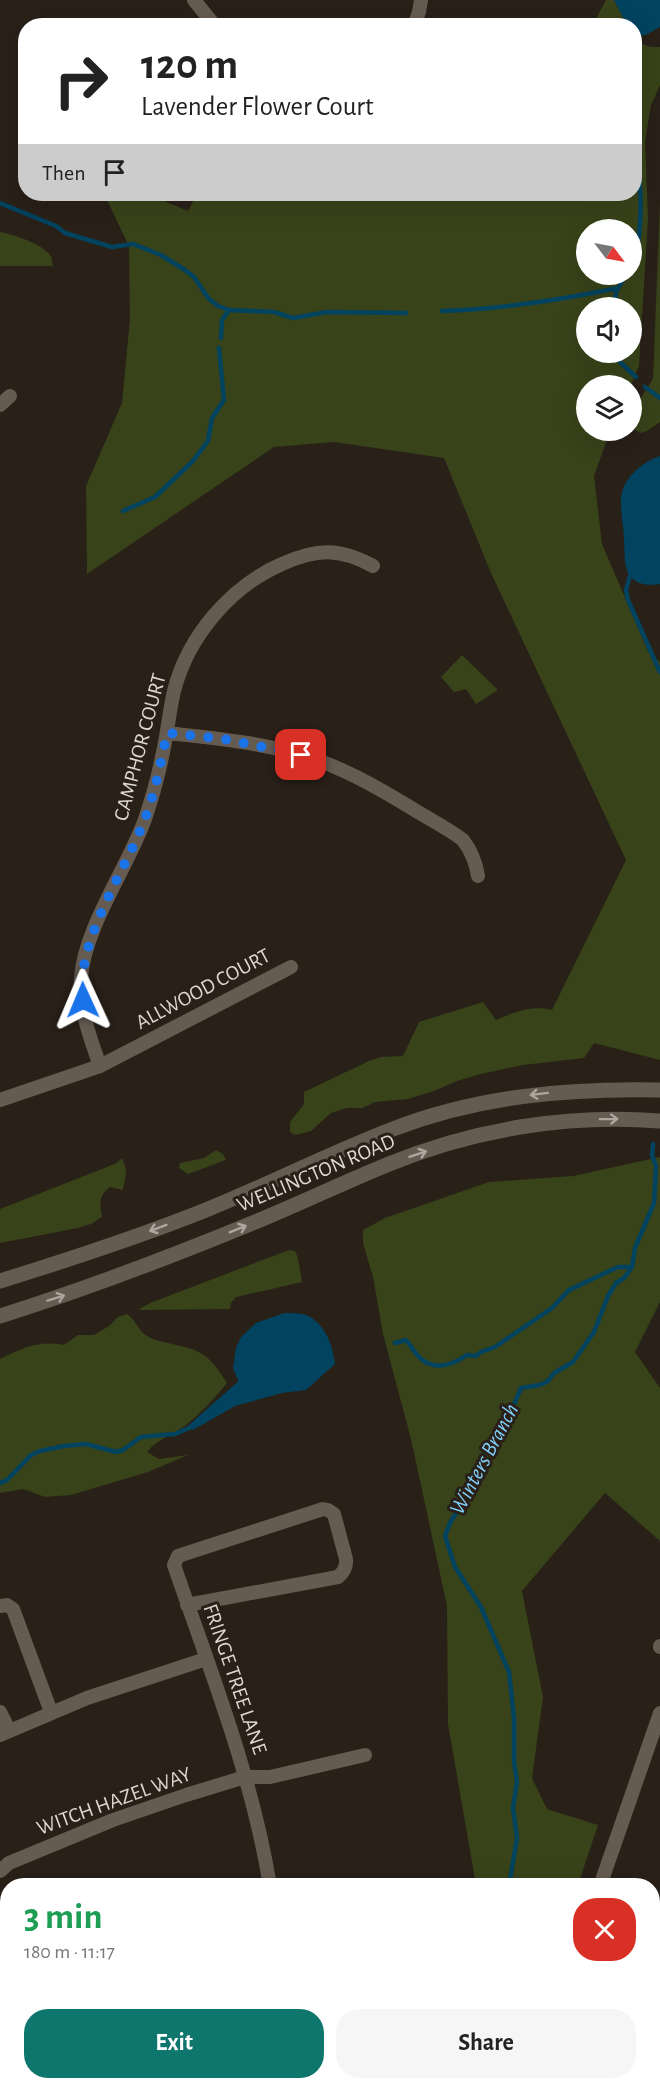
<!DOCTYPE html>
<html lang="en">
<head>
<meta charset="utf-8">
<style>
	:root { --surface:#fff; --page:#f6f6f6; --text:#222; --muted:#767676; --accent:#0f766e }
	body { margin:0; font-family:"Alegreya Sans",sans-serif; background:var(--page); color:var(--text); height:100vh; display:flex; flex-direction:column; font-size:22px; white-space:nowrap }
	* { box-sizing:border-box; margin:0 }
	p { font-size:20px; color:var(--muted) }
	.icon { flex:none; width:33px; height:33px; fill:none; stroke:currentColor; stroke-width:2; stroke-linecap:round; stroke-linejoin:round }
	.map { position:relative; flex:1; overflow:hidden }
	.side { position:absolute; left:0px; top:1878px; width:660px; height:212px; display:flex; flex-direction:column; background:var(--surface); border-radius:24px 24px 0 0; box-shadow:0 6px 24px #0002 }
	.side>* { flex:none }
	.banner { position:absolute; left:18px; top:18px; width:624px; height:183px; border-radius:24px; box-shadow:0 6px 24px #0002; background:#fff; color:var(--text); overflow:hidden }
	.needle { width:39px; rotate:122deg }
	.fabs { position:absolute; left:576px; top:219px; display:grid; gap:12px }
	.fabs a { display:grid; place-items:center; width:66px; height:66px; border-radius:50%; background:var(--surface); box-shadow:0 6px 24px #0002; font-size:30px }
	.pin { position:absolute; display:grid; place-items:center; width:51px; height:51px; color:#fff; margin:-26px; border-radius:12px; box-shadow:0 3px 9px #0006 }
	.me { position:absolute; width:66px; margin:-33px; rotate:359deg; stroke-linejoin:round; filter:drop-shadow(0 0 4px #0008) }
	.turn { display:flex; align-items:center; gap:21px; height:126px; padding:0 24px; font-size:27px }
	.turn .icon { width:78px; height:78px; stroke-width:2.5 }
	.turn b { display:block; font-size:42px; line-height:51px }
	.then { display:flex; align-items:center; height:57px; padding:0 24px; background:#0003; gap:12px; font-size:22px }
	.round { display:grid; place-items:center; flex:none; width:63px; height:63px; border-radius:24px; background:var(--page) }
	.overview { display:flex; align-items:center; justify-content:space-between; height:102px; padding:0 24px }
	h1 { font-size:36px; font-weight:600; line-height:45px; color:#1e9e55 }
	.primary-button { display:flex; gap:12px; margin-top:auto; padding:12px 24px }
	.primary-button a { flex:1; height:69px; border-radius:24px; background:var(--accent); color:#fff; font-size:24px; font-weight:600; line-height:69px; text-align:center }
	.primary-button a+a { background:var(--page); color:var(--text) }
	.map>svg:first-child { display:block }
</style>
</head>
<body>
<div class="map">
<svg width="660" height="2089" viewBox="0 0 660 2089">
	<rect width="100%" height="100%" fill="#292018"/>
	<path fill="#384319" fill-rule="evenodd" d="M606,0h8l13,25 -35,1z
		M635,42l16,5h9v38l-9,20 -6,36 3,78 -9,147 -8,19 -45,1v44l24,1 -16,45 8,68 46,107 12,11v398l-66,-17 -10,15 -61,7 -42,9 -24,7 -23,10 -26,8 -33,3 -13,6h-15l-16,5 -20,18 -16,4 -5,-3v-10l14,-18v-12l65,-31 12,-4 22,-1 16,-34 64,-20 13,18c19,-8 36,-15 56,-10l74,-150 -135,-287 -47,-115 -110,-16 -60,5 -187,127 -1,-88 36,-83 8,-84 -1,-73 -25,-52h43l41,17 9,-17h133l17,2 12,-2h275zM586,230h46v44h-46zM586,308h46v44h-46z
		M660,203v219l-13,9 -7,2 -8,-5c-1,-18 12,-35 21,-49z
		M0,232c12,2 46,13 51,25 1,3 1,6 2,9h-53z
		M462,655l36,35 -22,14 -10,-15 -12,3 -13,-15z
		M216,1150l7,4 3,6 -38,14 -9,-6 1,-5 24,-5z
		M660,1157v145l-25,50 25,36v153l-55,-48 -83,98 21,106 -11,81 15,31 51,16 -20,60h-102l-28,-161 -1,-118 -36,-167 -28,-105 -10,-57 -10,-34v-13l22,-12 104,-36 84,-6z
		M122,1158c7,15 3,17 1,32l-13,-3c-12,9 -10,17 -8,30l-11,7 -13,4 -78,15v-34l117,-46z
		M289,1250l6,1 3,7 4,24 -66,15 -5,6 -1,6 -92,1 12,-7z
		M127,1314c10,7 11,18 22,23 7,4 15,5 23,7 32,7 37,11 55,39 -12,15 -26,30 -41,42 -13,10 -29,14 -39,27l12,7 29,-4 -40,17 -77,23 -26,2 -22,-8 -23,4v-134c22,-11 39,-19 64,-14l14,-10h16l15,-9 9,-9z
		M456,2082h73v7h-75z"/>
	<path fill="#02435f" d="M614,0h46v27l-14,8 -10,1 -2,-10 -7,-1z
		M660,456v128c-10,2 -23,1 -30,-8 -7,-9 -5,-25 -6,-36 0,-13 -4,-28 -3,-42 2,-20 21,-36 39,-42z
		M284,1313c6,0 13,0 19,1 21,6 30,31 32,50l-29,26 -24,3 -47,13 -42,24 -4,-2 50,-45 -6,-15 3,-20 5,-11 15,-14z"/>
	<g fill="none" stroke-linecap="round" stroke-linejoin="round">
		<path stroke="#02435f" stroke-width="4.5" d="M0,203l56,23 9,7 47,14 21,-3 28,11 24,15 9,7 15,22 9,7 11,4 45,2 19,6 34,-6 79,1
			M632,266c10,-24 12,-83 2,-109
			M614,308l2,-16 10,-18
			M442,311c60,-2 118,-11 176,-23
			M221,338l1,-18 7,-10
			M617,352l3,10 16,15
			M645,387l15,11
			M123,511l32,-14 37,-35 16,-21 4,-23 12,-18 -5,-52
			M631,572l-5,18 2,10 32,72
			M395,1343l11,-3c5,5 7,11 12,16 15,16 33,10 49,-1l9,1 5,-4 14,-5 57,-39 17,-18 49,-23h14
			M0,1483l7,-3 24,-25 9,-4 24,-5 22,-2 30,8 7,-2 18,-13 34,-3 14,-6 52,-46
			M509,1886l8,-48 -4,-30 4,-26 -3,-20v-44l-5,-46 -28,-65 -26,-40 -10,-31 5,-13 19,-31 11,-31 14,-26 15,-19 12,-28 19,-3 8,-4 6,-8 19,-11 21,-30 14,-36 8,-13 8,-5 8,-11 3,-19 19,-45 2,-37 -4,-11 1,-11
			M490,2089l1,-7"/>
		<path stroke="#655b51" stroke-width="14" d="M194,0l21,26
			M414,26l5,-14 2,-12
			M0,405l10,-9
			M167,733c45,5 91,9 135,22 40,12 75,32 111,54 16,10 34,19 50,31 9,12 13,22 15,36
			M100,1066c-10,-28 -21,-58 -19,-88 3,-50 47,-111 64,-159 10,-29 17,-58 22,-88 2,-13 4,-27 7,-40 14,-55 57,-105 108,-127 35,-16 58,-16 91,2
			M0,1100l100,-34 191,-99
			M187,1605l151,-28c6,-5 9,-10 8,-18l-12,-45 -6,-4 -5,-1 -145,47 -4,9c36,105 78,210 96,321
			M0,1606l7,-1 6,4 38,103
			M660,1646v1
			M0,1712l9,18
			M0,1735l87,-37 119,-39
			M0,1871l9,-8 104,-43 73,-25 59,-18h25l95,-22
			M600,1886l60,-173
			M0,2018l8,2
			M84,2082l8,7
			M599,2082l10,7
			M238,2089l2,-7"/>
		<path stroke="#655b51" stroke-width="15" d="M0,1281c68,-21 135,-43 201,-69 65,-26 127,-58 192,-83 85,-33 176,-41 267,-39
			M0,1316c89,-28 173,-60 260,-96 43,-18 85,-38 129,-56 85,-35 179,-50 271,-43"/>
	</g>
	<defs><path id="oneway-shaft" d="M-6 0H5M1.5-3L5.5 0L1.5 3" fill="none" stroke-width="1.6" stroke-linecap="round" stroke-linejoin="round" transform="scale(1.5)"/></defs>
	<g stroke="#aea69e">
		<use href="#oneway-shaft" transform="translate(539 1094) rotate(173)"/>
		<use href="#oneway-shaft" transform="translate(609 1119) rotate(-1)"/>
		<use href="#oneway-shaft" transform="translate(418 1154) rotate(-19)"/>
		<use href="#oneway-shaft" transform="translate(158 1228) rotate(160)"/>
		<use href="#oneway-shaft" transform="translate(238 1229) rotate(-22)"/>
		<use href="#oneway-shaft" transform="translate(56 1298) rotate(-17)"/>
	</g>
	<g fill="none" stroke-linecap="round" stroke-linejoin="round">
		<path stroke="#1a73e8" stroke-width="10" stroke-dasharray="0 18" d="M83,1000c-8,-58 40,-124 61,-179 11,-28 17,-59 23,-88l57,6 77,16"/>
	</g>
	<g text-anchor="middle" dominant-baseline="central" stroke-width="6" stroke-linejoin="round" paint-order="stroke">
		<g font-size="21" fill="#ded8d2" stroke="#292018">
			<text transform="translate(140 747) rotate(-75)">CAMPHOR COURT</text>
			<text transform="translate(203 989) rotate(-28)">ALLWOOD COURT</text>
			<text transform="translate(316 1173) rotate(-23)">WELLINGTON ROAD</text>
			<text transform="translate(235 1679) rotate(71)">FRINGE TREE LANE</text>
			<text transform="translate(114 1801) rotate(-20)">WITCH HAZEL WAY</text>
		</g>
		<g font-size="22" font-style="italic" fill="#82cffc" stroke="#292018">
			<text transform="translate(484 1459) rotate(-62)">Winters Branch</text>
		</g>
	</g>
</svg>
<div class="fabs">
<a><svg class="needle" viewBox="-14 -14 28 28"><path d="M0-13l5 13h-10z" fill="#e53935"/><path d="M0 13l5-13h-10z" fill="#767676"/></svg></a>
<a><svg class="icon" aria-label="sound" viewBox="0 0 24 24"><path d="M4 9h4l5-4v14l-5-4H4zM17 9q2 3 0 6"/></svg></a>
<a><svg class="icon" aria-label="layers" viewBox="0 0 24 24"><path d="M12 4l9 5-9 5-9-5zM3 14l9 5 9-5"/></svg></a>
</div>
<div class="pin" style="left:301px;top:755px;background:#d93025"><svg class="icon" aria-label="arrive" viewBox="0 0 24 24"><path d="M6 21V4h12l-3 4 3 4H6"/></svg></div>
<svg class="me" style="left:83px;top:1000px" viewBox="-20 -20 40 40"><path d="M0-17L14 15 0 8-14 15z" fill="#1a73e8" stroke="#fff" stroke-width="4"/></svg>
<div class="banner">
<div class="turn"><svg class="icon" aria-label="right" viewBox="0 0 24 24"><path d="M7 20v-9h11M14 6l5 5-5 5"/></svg><div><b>120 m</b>Lavender Flower Court</div></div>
<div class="then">Then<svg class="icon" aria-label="arrive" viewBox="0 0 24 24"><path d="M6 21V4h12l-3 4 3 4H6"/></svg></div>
</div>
<section class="side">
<div class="overview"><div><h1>3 min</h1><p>180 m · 11:17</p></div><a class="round" style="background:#d93025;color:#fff"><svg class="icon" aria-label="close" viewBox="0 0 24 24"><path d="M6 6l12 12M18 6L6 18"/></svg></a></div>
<div class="primary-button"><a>Exit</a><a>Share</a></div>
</section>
</div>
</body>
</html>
